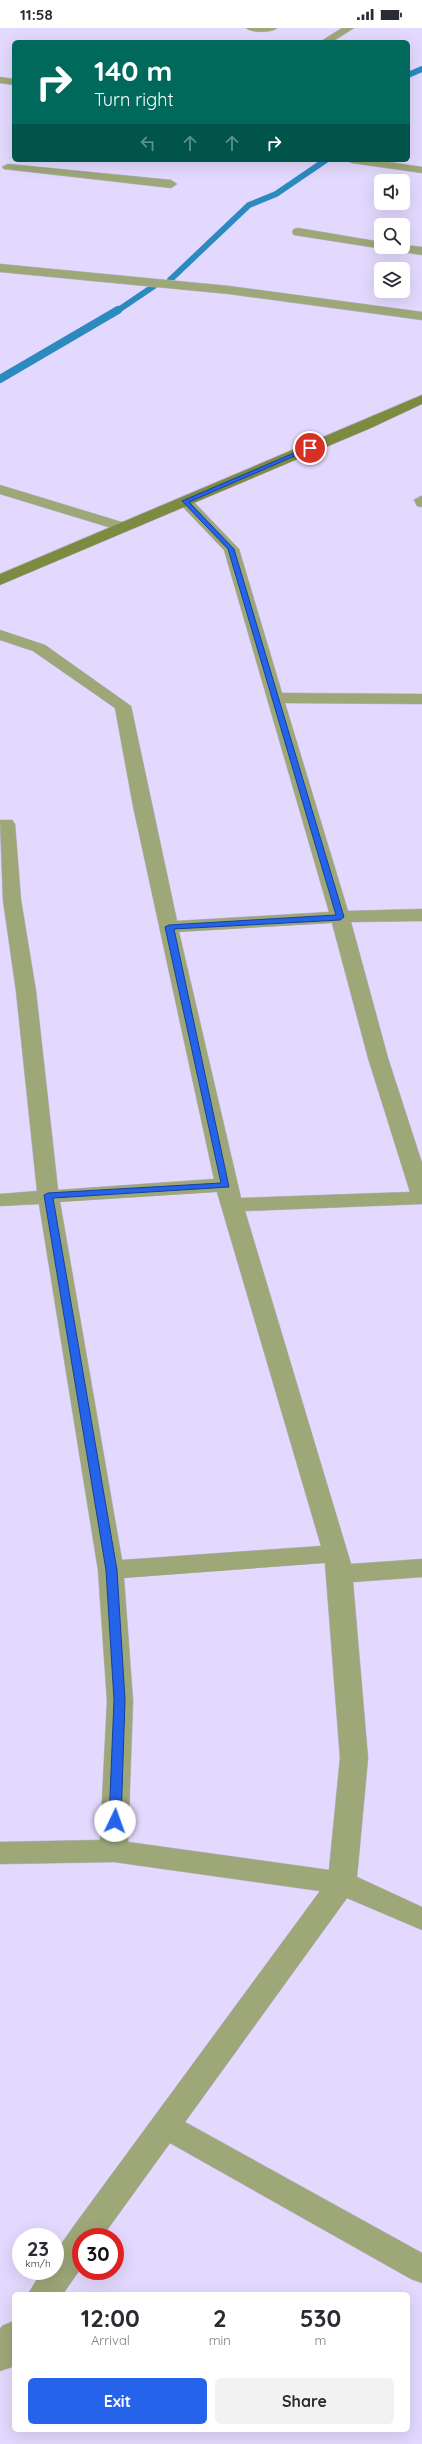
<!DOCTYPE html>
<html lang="en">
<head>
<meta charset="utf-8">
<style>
	:root { --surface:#fff; --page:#f2f2f3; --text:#2b2b33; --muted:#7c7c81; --accent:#2563eb }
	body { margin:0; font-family:Quicksand,sans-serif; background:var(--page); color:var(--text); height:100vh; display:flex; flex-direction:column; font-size:15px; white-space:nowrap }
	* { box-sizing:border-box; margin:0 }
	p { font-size:13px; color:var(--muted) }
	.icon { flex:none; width:22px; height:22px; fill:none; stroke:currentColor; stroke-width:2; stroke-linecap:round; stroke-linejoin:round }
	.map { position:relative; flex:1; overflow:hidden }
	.details { position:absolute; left:12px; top:2264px; width:398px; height:140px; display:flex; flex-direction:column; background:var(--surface); border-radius:6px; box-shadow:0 4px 16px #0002 }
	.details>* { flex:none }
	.guide { position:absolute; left:12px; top:12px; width:398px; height:122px; border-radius:6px; box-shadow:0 4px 16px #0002; background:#00695c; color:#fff; overflow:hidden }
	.buttons { position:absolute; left:374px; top:146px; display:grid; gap:8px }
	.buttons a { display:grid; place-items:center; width:36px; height:36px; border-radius:6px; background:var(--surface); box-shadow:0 4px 16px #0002; font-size:20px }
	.speed { position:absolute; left:12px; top:2200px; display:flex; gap:8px; font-size:20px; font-weight:700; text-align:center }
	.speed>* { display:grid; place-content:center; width:52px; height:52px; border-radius:50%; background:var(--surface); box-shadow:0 4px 16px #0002; line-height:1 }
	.speed small { font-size:10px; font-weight:400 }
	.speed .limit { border:6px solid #d22; background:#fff; color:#111 }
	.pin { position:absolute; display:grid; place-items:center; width:34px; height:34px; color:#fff; margin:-17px; border:2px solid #fff; border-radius:50%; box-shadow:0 1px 4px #0007 }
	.me { position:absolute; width:44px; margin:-22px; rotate:3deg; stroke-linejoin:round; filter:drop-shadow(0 0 3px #0008) }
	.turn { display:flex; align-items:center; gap:14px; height:84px; padding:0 16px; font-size:18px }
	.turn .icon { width:52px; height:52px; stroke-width:2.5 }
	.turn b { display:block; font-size:28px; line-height:34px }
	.lanes { display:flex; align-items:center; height:38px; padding:0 16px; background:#0003; justify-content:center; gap:20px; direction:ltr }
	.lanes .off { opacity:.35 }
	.eta { display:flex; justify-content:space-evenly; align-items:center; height:68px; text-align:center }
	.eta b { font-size:24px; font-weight:700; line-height:28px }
	.cta { display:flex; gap:8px; margin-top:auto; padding:8px 16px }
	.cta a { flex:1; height:46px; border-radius:6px; background:var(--accent); color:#fff; font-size:16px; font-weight:700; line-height:46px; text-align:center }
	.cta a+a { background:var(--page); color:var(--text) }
	.status { display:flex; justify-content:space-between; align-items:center; height:28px; padding:0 20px; background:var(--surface); direction:ltr }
	.status svg { height:11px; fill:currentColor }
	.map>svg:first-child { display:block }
</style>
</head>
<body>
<div class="status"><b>11:58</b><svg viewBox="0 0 49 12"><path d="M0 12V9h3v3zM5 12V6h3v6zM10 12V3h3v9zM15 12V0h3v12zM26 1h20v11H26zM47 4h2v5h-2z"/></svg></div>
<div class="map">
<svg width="422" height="2416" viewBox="0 0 422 2416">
	<rect width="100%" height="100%" fill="#e3d9fe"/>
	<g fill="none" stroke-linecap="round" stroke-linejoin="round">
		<path stroke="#2c8abf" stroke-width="6" d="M408,47l14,-6
			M170,252l79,-75 27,-11 50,-34
			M117,283l37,-25"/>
		<path stroke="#2c8abf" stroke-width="8" d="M0,351l118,-69"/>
		<g stroke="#beb5d6" stroke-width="1">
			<path id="street" d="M246,0h31c-5,5 -26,5 -31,0z
				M342,0h12l-22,14h-12z
				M0,49l14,2v6l-14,-2z
				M346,132h30l46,7v6l-70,-10z
				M8,136l163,16 6,4 -6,4 -167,-19 -2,-2z
				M298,200l83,14v5h22v-2l19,2v8l-128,-20 -2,-3 2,-3z
				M0,236l229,22 193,26v8l-193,-26 -229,-22z
				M0,457l128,39 3,3 -8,5 -5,-2 -118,-36z
				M421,468h1v11l-5,-1 -3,-6z
				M185,469l5,1 49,51 43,144 140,1v10l-137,-1 63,208 74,-2v12l-71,1 37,136 34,105v41l-177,7 106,353 71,-5v18l-69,5 15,176 -11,119 65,30v23l-75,-32 -162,224 237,131v30l-11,-4 -241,-136 -68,94h-21v31l-18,26h-35l14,-23h13v-18l18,-26 247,-336 -206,-29 -114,2v-22l100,-2 7,-139 -9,-131 -59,-366 -39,2v-12l37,-3 -21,-200 -13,-91 -3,-80h12l3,4 6,76 15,91 22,199 156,-11 -81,-373 -18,-98 -82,-57 -33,-11v-10l45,15 86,61 46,215 152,-9 -105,-362 -44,-46 -2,-3 2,-3zM332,895l36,135 42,134 -169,6 -62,-266zM217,1164l104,354 -199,14 -62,-358zM325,1535l15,195 -11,112 -201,-28 5,-141 -9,-123z
				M14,2293v42l-2,4 -12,4v-42l2,-3z"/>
		</g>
		<g stroke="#beb5d6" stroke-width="1">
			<path id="secondary" d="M422,367v9l-51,24 -371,157v-11z"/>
		</g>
		<use href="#street" fill="#9da778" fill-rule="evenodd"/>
		<use href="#secondary" fill="#7d8b41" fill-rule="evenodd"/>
	</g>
	<path fill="#2563eb" stroke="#184099" d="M308,419l5,1 -124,54 45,47 110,368 -4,3 -166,9 55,258 -176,11 64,372 8,130 -4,121 -6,4 -6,-4 5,-121 -8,-130 -62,-375 4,-2 173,-10 -56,-256 4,-2 167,-10 -108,-366 -46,-48z"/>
</svg>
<div class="buttons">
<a><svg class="icon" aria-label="sound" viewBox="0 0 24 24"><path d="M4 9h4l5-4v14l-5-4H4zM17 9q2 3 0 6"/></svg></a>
<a><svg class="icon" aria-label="search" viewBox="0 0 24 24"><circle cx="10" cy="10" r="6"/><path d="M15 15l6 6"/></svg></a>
<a><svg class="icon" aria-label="layers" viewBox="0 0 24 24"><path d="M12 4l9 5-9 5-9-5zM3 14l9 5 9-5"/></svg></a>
</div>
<div class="speed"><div>23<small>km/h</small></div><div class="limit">30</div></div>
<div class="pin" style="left:310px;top:420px;background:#d93025"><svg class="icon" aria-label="arrive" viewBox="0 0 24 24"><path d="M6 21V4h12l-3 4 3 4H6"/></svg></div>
<svg class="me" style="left:115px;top:1793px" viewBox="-20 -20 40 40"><circle r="19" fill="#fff"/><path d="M0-13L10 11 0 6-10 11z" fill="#2563eb"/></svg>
<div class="guide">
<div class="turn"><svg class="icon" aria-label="right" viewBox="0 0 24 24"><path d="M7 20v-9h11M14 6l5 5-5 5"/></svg><div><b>140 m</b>Turn right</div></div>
<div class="lanes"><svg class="icon off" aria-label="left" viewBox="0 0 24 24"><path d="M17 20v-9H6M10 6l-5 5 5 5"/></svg><svg class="icon off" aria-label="ahead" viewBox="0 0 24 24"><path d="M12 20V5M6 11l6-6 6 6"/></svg><svg class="icon off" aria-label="ahead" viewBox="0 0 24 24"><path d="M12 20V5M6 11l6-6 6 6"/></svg><svg class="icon" aria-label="right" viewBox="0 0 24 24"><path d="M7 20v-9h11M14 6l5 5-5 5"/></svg></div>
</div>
<section class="details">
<div class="eta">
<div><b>12:00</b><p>Arrival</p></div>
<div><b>2</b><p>min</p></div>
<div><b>530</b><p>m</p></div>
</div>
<div class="cta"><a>Exit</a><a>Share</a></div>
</section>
</div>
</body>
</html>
